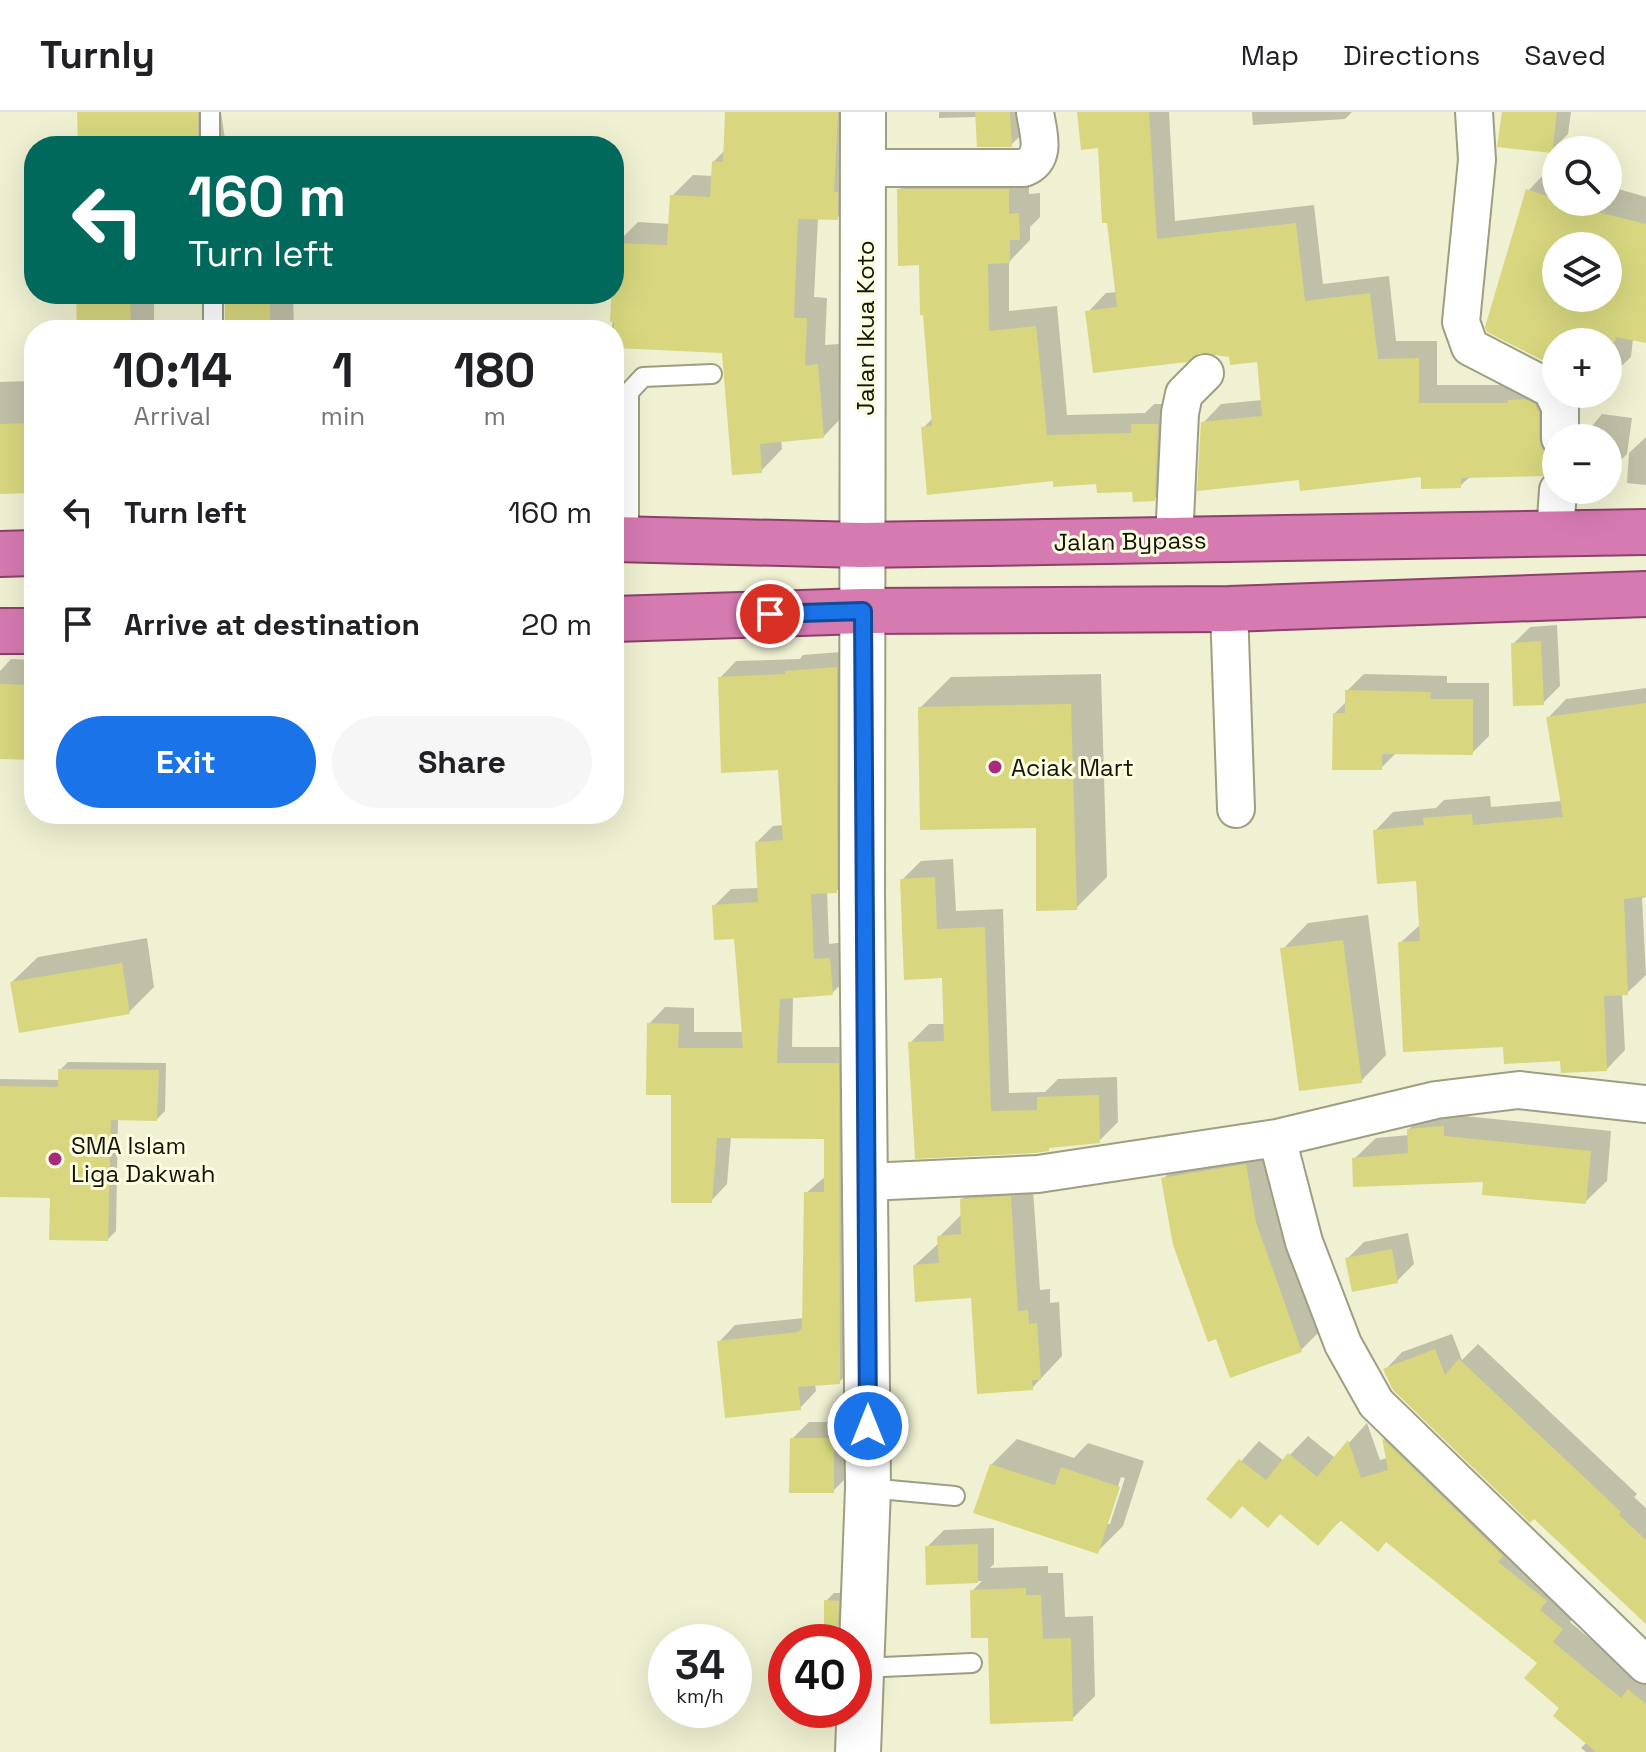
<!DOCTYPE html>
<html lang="en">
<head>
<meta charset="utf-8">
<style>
	:root { --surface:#fff; --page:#f6f6f6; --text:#202124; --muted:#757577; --line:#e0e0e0; --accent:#1a73e8 }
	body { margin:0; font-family:"Space Grotesk",sans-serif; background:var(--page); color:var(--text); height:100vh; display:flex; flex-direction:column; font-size:30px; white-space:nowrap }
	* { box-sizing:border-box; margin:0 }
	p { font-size:26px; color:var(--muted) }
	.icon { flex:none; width:44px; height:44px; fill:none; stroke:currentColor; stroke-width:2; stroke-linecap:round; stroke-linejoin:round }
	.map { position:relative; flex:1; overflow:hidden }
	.panel { position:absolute; left:24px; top:208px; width:600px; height:504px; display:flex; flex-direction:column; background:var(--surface); border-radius:32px; box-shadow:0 8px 32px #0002 }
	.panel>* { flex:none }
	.guide { position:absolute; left:24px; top:24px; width:600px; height:168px; border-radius:32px; box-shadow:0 8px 32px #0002; background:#00695c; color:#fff; overflow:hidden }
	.tools { position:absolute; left:1542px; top:24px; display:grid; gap:16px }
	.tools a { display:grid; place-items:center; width:80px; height:80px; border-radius:50%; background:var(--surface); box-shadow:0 8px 32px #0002; font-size:40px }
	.speed { position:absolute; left:648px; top:1512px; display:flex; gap:16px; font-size:40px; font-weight:700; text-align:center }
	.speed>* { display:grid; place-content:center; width:104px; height:104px; border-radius:50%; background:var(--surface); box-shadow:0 8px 32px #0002; line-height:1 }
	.speed small { font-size:20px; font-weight:400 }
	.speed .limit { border:12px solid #d22; background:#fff; color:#111 }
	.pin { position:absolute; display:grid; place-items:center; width:68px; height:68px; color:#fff; margin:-34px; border:4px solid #fff; border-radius:50%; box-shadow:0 2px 8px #0007 }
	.me { position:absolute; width:88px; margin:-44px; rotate:0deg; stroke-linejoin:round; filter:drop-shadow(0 0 6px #0008) }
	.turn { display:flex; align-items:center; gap:28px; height:168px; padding:0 32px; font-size:36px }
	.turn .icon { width:104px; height:104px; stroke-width:2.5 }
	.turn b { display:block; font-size:56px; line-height:68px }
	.eta { display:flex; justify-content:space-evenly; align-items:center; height:136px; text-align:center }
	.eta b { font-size:48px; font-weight:600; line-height:56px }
	.cta { display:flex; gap:16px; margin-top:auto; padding:16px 32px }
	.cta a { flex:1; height:92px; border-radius:48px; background:var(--accent); color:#fff; font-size:32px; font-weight:600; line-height:92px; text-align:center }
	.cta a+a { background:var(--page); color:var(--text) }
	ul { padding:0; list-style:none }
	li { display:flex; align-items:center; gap:24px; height:112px; padding:0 32px }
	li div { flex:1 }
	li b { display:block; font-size:30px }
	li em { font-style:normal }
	header { display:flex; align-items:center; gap:48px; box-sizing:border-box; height:112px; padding:0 40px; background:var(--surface); border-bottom:2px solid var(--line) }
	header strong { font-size:38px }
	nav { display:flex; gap:44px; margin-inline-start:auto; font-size:28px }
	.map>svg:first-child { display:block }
</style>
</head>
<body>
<header>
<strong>Turnly</strong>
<nav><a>Map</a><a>Directions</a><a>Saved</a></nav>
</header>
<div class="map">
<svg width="1646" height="1640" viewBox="0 0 1646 1640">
	<rect width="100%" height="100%" fill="#f0f0d2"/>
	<path fill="#0003" fill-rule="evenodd" d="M79,0h142l5,34h-146z
		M727,0h129l2,85 -21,21h-19l-4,79 13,1 -2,47 14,-1 6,70 -21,22 -43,4 1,9 -21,22 -38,-120 -109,-5 -2,-16 4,-86 22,-22 33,2 1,-28 21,-21 20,1v-14l12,-12z
		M939,0h90l1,14 -19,19 -34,-28 -38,1z
		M1079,0h90l6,109 139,-16 9,79 66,-8 7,65h41v44h88l4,-3 27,56v28l-85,10 -11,10 -37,-11 -122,3 -98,-55 18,-19 41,-4 -4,-40 -27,-5 -143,-43 18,-19 11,-1 -17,-147z
		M1252,0h100l-7,7 -92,6z
		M1504,0h67l-3,22 -17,17z
		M919,57h110v25l11,-1v24l-10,10v13l-21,22v49l48,-5 10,109 78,-2 9,-9h24l-3,74 -21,21 -20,-9 -36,-8 -43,-4 -132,-50 10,-10 -12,-155 -22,-73z
		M1549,57l7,2v31h52v-16l38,11v144l-13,-2 -2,18 -22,21 -1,-36h-52v23l-28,-174zM1556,134h52v52h-52z
		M78,182h76v36h-109l9,-9 25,-1z
		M227,182h66l1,36h-70z
		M34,229v150l-34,1v-110l31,-1 -1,-37z
		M616,272l17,1v79l-17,17z
		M1602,302l30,4 -5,36 -19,19v-35h-26z
		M1646,325v48l-19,-2 2,-30z
		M1557,513l3,61 -17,17 -30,-59 17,-17z
		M853,539v223l-17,17h-9l2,53 17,-2 3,35 -17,16 -39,3 -1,51h62l2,318 -17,17 -24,2 1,7 -16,17 -81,-66 16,-17 69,-7 2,-125 20,-17v-39l-95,-1 -4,48 -16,17 -62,-177 16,-17 29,1v24h49l-8,-96 -21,-30 17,-17 28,-1 -2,-46 16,-16 11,-1 -4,-57 -60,-90 16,-17 64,-2 3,-4z
		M11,547l23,1v98l-34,-1v-86z
		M1101,562l6,203 -31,31 -38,-82 -118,-118 31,-31z
		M1364,562l83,2v7h42v53l-17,17 -75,-1 -16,16 -46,-55 12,-12v-10z
		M1646,576v209l-4,1 4,77 -19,18h-5l3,57 -18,19 -102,-24 -105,-102 21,-19 -3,-46 -43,-47 18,-19 43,-4 8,-8 46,-4 1,11 71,-6 -14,-83 18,-19z
		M953,747l3,52 47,-2 6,184 36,-1 13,-13 59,-2 1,45 -19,19 -47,4 -16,6 -126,-108 19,-19h16l-2,-48 -41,-96 19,-19z
		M1368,803l18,140 -25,26 -78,-132 25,-26z
		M147,826l7,49 -25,25 -117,-30 26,-25z
		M68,950l98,1 -1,48 -8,8 -39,-1 -2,113 -8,8 -56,-43 -52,-1v-116l60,1v-10z
		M1464,994v10l147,15 -4,50 -22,21 -99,-22 -132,-21 22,-21 33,-3v-6l21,-21z
		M1269,1029l56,185 -24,24 -138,-171 24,-24z
		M1032,1063l8,115 10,-1v14l9,-1 3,54 -30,32 -59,-92 -58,-31 24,-22v-6l22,-22 1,-16 22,-22z
		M1408,1121l6,31 -17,17 -50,-22 17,-17z
		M1452,1222l10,26 16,-16 159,150 -3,3 12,11v115l-260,-254 16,-17z
		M1402,1309l178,188 -10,13 70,58 6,-6v78h-60l-5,-4 6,-6 -25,-35 -22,-44 -153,-123 -45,-21 -24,24 -37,-30 -72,-15 50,-57 25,20 24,-25 27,22 32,-35 13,37 8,-2 -4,-20z
		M809,1310h42l-1,52 -17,17 -41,-52z
		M1017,1327l57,19 14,-15 56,18 -21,65 -26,26 -106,-87zM1121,1365l4,1 -15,46h-4z
		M994,1416v36l-4,4 58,-2v7h15l2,44 28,-1 2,80 -23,23 -82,-83 -18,-45 10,-10 -54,2 -1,-36 17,-17z
		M834,1481h12l-1,26 -8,8 -11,-26z"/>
	<path fill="#d8d77f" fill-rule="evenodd" d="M77,0h121v34h-120z
		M725,0h113l-4,80h4v28l-40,-1 -4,99h13l-2,48 13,-2 6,74 -64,6 2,29 -30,2 -10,-122 -108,-5v-26h-4l4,-79 53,2 3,-50 40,2 2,-36 11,1z
		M975,0h35l2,35h-35z
		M1077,0h72l8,127 139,-16 9,78 65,-8 8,66 41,-1v45h89v-3l17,-1 10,5 4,8v27l3,10 9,8v14l-7,5 -83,2v10l-40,1v-12l-121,14 -1,-11 -102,11 4,-69 61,-6 -5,-54 -27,3 -1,-8 -29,-4 -13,9 -94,11 -8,-62 32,-4 -10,-84h-5l-4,-75 -17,2z
		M1502,0h55l-5,41 -55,-6z
		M897,77h112v25l10,-1 1,27h-10v23l-22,1 1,67 47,-5 11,109 84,-2v-9h27l-3,77 -22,1 -1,-10 -35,1 -1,-9 -43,3v-6l-126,14 -6,-68 11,-1 -9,-111h-3l-1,-50 -21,1z
		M1526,77l30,10v3l90,22v119l-30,-6 -1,5h-59v25l-69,-35 -2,-5zM1556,134h52v52h-52z
		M76,182h54l1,36h-54z
		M225,182h45v36h-45z
		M34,311v70l-34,1v-70z
		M1541,529l3,64 -31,1 -2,-63z
		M837,555v226l-26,1 3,65 16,-1 3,37 -53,4 -3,64h62l1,321 -42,3 3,23 -76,8 -8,-77 81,-9 4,-4 2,-136h20v-53l-107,-1 -5,65h-41v-108h-25l1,-72 32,1 -1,24h65l-9,-109 -20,1 -2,-35 46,-3 -3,-60 28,-2 -5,-70 -57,3 -3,-96 67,-3v-3z
		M0,572l34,1v75l-34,-1z
		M1345,578l86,2 -1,7h43v56l-91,-1v16h-50l1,-57h12z
		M1646,591v193l-22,3 4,96 -24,1 3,75 -46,2 -1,-12 -56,3 -1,-17 -100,5 -5,-110 22,-1 -4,-60 -39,3 -4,-54 51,-5 -1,-7 49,-4 1,11 90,-8 -17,-100z
		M1071,592l6,206 -41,1v-83l-116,2 -2,-123z
		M935,765l2,52 48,-2 6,184 46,-1v-13l62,-2 1,48 -51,5v3l-13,2 -121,6 -7,-117 36,-1 -2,-63 -38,2 -4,-101z
		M1343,828l19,143 -63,8 -19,-143z
		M122,851l8,51 -111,19 -9,-51z
		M58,957l101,1 -2,51 -46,-1 -3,121 -59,-1 1,-42 -50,-1v-111l58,1z
		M1444,1014v10l147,15 -5,53 -104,-9 1,-13 -130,5 -1,-29 56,-5 -1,-24z
		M1246,1052l10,58 46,130 -72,26 -14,-39 -8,3 -35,-97 -12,-67z
		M1011,1084l7,115 10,-1 1,14 8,-1 4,57h-9l1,10 -56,4 -6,-96 -56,4 -2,-37 26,-2 -2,-27 24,-2 -1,-35z
		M1392,1137l6,34 -46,9 -7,-34z
		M1435,1237l10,26 14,-16 162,153 -2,3 27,25v84l-112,-105 -4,4 -137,-133 -10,-21z
		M790,1326h44v55h-45z
		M1382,1326l121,118 -5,6 49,39 -7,9 23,19 -10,13 68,56 7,-9 18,15v48h-50l-43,-36 6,-8 -35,-30 13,-15 -151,-121 -8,10 -38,-32 -22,26 -38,-32 -12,14 -26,-22 -11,13 -25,-20 33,-40 27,21 22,-27 29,24 31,-37 13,38 27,-8z
		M990,1352l65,21 6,-18 59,20 -22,67 -125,-41z
		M978,1432v39l-52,2 -1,-39z
		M1026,1476v7h15l2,44 28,-1 2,83 -83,3 -2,-86h-17l-1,-48z
		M824,1488l15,1 -1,28h-14z"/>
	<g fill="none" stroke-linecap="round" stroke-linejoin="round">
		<g stroke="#9e9e82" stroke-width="22">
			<path id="service" d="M210,1v33
				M213,182v36
				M629,426v-146l14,-15 69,-3
				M868,1376l87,8
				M861,1556l111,-5"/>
		</g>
		<g stroke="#9e9e82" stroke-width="40">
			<path id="minor" d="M1474,0l3,48 -16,162 9,25 81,42 9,18v31
				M864,56h160c24,-10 14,-35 11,-56
				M1555,421l3,-43
				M1174,428l6,-127 4,-19 21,-21
				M1229,497l7,200
				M1277,1026l27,104 39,102 33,59 270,262
				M867,1070l171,-8 239,-36 159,-38 83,-10 127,14"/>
		</g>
		<g stroke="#9e9e82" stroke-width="48">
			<path id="tertiary" d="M858,1640l10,-264 -6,-592 1,-784"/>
		</g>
		<g stroke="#8b416a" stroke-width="48">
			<path id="trunk" d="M614,427l247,6 785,-13
				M0,442l34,-1
				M614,507l249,-8 366,-2 417,-15
				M0,519h34"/>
		</g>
		<use href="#service" stroke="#fff" stroke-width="18"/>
		<use href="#minor" stroke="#fff" stroke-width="36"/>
		<use href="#tertiary" stroke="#fff" stroke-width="44"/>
		<use href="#trunk" stroke="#d67ab2" stroke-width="44"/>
	</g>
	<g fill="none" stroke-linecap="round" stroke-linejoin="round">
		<g stroke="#114b97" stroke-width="20">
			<path id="route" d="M770,502l93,-3 5,815"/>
		</g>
		<use href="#route" stroke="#1a73e8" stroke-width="14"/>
	</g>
	<g fill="#a72a7c" stroke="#fdfedf" stroke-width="3">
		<circle cx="995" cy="655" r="8"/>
		<circle cx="55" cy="1047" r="8"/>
	</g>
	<g text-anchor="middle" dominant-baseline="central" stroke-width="6" stroke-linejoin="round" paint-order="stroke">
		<g font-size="24" fill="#141409" stroke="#fdfedf">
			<text transform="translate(865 216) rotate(-90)">Jalan Ikua Koto</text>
			<text transform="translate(1130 429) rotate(-1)">Jalan Bypass</text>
		</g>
		<g font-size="24" fill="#141409" stroke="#fdfedf" text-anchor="start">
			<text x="1011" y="655">Aciak Mart</text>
			<text x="71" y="1033">SMA Islam<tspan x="71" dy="28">Liga Dakwah</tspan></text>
		</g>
	</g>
</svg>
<div class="tools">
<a><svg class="icon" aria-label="search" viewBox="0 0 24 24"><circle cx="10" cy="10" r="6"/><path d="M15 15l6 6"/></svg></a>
<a><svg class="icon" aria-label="layers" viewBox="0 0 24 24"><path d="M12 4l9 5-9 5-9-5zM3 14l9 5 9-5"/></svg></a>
<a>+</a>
<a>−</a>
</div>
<div class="speed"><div>34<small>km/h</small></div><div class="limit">40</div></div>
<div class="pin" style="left:770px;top:502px;background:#d93025"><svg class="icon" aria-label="arrive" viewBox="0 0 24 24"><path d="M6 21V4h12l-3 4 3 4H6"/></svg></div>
<svg class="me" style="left:868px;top:1314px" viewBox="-20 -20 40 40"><circle r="17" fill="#1a73e8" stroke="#fff" stroke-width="3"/><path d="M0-11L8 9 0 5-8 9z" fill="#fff"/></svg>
<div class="guide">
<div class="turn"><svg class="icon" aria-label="left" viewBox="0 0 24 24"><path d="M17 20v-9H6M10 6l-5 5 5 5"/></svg><div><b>160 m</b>Turn left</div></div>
</div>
<section class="panel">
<div class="eta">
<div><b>10:14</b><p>Arrival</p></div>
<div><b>1</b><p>min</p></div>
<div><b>180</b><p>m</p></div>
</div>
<ul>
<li><svg class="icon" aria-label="left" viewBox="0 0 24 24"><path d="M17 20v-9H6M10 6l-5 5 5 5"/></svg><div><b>Turn left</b></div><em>160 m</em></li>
<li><svg class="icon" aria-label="arrive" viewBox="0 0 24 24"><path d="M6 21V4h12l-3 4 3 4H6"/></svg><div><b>Arrive at destination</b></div><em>20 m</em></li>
</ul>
<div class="cta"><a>Exit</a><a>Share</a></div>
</section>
</div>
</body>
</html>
